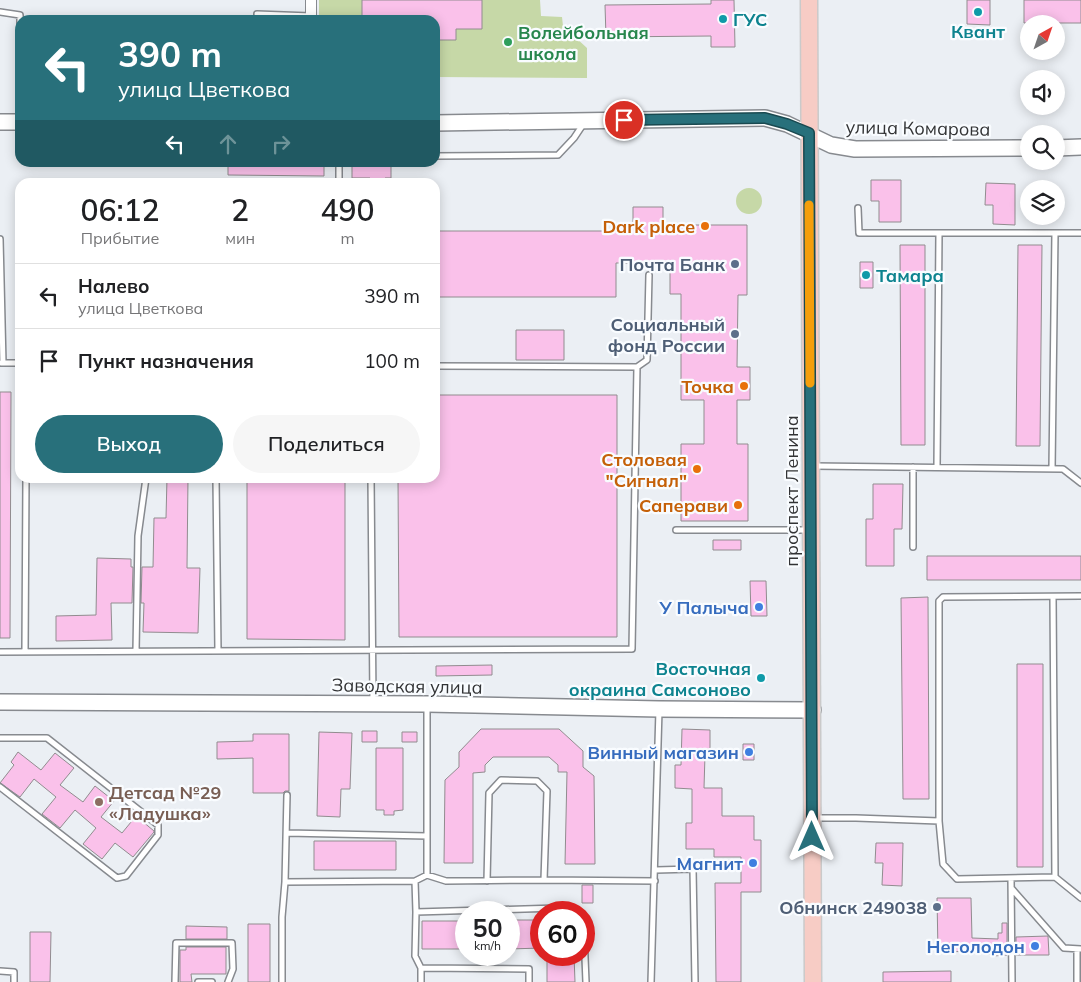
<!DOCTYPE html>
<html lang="ru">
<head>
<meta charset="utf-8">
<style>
	:root { --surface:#fff; --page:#f6f6f6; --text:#202124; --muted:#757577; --line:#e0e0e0; --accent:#28707b }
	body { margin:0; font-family:Mulish,sans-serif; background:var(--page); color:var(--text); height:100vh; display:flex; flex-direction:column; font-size:19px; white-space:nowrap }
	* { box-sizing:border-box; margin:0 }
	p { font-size:16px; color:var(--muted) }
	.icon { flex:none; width:28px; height:28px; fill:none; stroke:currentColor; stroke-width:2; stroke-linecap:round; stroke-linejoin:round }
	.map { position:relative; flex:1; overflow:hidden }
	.details { position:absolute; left:15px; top:178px; width:425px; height:305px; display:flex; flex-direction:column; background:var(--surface); border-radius:15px; box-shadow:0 2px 12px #0003 }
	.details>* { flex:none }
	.hud { position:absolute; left:15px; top:15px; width:425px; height:152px; border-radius:15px; box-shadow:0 2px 12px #0003; background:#28707b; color:#fff; overflow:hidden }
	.needle { width:32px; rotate:40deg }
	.controls { position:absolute; left:1020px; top:15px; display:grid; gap:10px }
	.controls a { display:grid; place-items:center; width:45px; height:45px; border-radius:50%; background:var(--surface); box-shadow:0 2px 12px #0003; font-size:25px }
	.speed { position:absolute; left:455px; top:901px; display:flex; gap:10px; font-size:25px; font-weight:700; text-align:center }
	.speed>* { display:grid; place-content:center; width:65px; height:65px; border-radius:50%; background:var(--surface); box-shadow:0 2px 12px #0003; line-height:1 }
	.speed small { font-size:12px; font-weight:400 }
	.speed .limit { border:8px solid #d22; background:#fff; color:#111 }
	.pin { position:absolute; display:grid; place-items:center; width:42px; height:42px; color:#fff; margin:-21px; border:2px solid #fff; border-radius:50%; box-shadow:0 1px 5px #0007 }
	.me { position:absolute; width:55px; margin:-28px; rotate:0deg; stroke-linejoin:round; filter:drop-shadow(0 0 4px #0008) }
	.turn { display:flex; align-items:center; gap:18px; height:105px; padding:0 20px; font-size:22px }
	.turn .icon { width:65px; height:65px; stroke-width:2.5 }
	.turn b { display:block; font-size:35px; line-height:42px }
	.lanes { display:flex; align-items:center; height:48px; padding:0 20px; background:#0003; justify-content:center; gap:25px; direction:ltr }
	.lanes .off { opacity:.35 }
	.eta { display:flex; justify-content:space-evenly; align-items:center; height:85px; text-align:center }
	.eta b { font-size:30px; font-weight:600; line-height:35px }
	.button { display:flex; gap:10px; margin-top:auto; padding:10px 20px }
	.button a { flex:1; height:58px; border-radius:30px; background:var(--accent); color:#fff; font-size:20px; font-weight:600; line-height:58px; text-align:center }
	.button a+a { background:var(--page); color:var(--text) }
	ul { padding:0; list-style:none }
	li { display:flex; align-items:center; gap:15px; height:65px; padding:0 20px; border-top:1px solid var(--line) }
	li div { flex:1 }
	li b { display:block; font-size:19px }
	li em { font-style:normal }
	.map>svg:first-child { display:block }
</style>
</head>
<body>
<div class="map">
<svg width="1081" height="982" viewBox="0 0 1081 982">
	<rect width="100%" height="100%" fill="#ebeff4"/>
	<path fill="#c6d8a7" d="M319,0h221l1,16 21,1 2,18 11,2 12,11v30l-152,-1v-57h-116z
		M736 201a13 13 0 1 1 26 0a13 13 0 1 1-26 0Z"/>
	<path fill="#fac1ea" stroke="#918c8f" d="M362,0h120v29h-26v11h-21v-20h-73z
		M711,0h23l1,47h-24v-11l-105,1 -1,-32 106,-1z
		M967,0h23v25l-23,-1z
		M1024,0h57v23h-57z
		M228,162h96v14l-96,-1z
		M352,162h39v16h-6v4h-15v-4h-18z
		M871,180h30v42h-22v-21h-8z
		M986,183l29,1v41l-22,-1v-19h-8z
		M633,207h30v18h84v70h-9l-1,72h13v33h-13v44h11v77h-67v-77h23v-44h-23v-106h-11v-31h-54v34h-181v-66h181v-6h17z
		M900,245h25v200h-24z
		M1018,245h24l-2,201h-24z
		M860,262h13v26h-13z
		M516,330h48v30h-48z
		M0,392h11l-1,246h-10z
		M435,395h182v242h-218l-1,-159h37z
		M167,478h21l-1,90h13l-2,65 -55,-1 1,-29h-3l1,-36h11l1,-49h12z
		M247,478h98v162l-98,-1z
		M873,484h30l-1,45h-8v37h-28v-47h7z
		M713,540h28v10h-28z
		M927,556h154v24h-154z
		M97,558l34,1v8h2l-1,36h-21l1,37 -56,1v-25l40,-1z
		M750,581h16l1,35h-16z
		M928,597l1,202h-26l-2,-201z
		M1017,664h26v203h-26z
		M492,665v10l-56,1v-10z
		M481,729h78l24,22v16l11,9 1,88h-30l2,-92h-9v-7l-9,-8h-56l-8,8v7l-12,1v90h-29l1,-83 14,-13v-15z
		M682,729l28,1v25h-5l-1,33h18v28h32v24h7v52h-20v90h-25l-1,-99h26v-26h-27v-8h-28v-26h6v-34l-17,-1v-23h6z
		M362,731h15v11h-15z
		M319,732l33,1 -2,56h-9l-1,28 -23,-1z
		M402,732h15v10h-15z
		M253,734h36v57h-4l-2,2h-30v-35l-36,1v-17l36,-1z
		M743,744h11v16h-11z
		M376,748h27v62l-9,1v4h-10v-5h-8z
		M18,752l23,18 14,-17 19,15 -14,17 23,17 12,-16 19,15 -13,16 21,16 14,-17 18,15v1l-21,25 -18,-14 -13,16 -19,-15 13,-16 -21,-18 -15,18 -18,-14 14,-17 -22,-18 -14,18 -20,-14 14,-18 -3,-3z
		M314,841h82v29h-82z
		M876,843h27l-1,43 -20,-1 1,-22h-8z
		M582,885h11v18h-11z
		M937,898h34l1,40 26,1v-6h4v-10h5v32l-14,1v-2h-8v-3l-47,1z
		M509,920h32v28l-32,1z
		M422,921h44v28h-44z
		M248,924h22v58h-22z
		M186,926l41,1v12h-41z
		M30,932h21l-1,50h-20z
		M1048,936l1,19h-33v-18z
		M186,947h40v27h-35l1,8h-12v-32h6z
		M547,955h27l1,27h-28z
		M951,971v11h-68v-10z"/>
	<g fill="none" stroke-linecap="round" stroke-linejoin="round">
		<g stroke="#878a8f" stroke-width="8">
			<path id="lane" d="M0,12l20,3v9
				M257,14l54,2
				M435,156l123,-1 16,-17 10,-15
				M339,162v20
				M858,208l1,25h222
				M0,239l3,124
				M1,363h19
				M637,367l10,-7 2,-85
				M814,466l249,3 18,14
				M913,467v80
				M937,467l2,-234
				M1052,469l3,-236
				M216,478l2,173
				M371,478l2,223
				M676,530h132
				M25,651l1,-173
				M136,651l2,-115 8,-58
				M0,652l632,-3 5,-282 -202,-1
				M427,705v170l19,6 98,-1 3,-89 -10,-10 -36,-1 -12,13 -2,88
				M0,738h47l111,87v10l-32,41 -9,2 -117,-91
				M814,818h42l83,3v-220l4,-4 138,-1
				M939,821l4,43 14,15 98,-2 -2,-280
				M287,833l140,3
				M656,870l37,-1 2,113
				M1055,877l26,21
				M1011,878l1,104
				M544,880l111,1
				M415,881l1,31 -1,44 6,12
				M285,882l130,-1 12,-6
				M1012,889l52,59 17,1
				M416,912l142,-4 4,4
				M584,933l2,49
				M0,971l14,1v10
				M175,982l1,-39h56l1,26 -5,13
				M198,982h14
				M282,982v-65l3,-35 2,-87
				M421,982v-14l108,1v13
				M651,982l8,-272
				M1077,982v-33"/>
		</g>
		<g stroke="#878a8f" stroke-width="12">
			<path id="street" d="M311,0v20"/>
		</g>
		<g stroke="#878a8f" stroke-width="18">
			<path id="secondary" d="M0,122h20
				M435,123l330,-5 22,6 44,21 24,4 174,-1
				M1056,148l25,-1
				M0,702l427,2 232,5 154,1"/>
		</g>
		<g stroke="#cacaca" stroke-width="19">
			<path id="primary" d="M809,0l4,982"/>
		</g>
		<use href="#lane" stroke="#fff" stroke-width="5"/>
		<use href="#street" stroke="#fff" stroke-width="10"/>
		<use href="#secondary" stroke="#fff" stroke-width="15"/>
		<use href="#primary" stroke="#f7ccc5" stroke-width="16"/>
	</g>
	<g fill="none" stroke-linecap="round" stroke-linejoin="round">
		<g stroke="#1a4950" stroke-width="12">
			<path id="route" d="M624,120l141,-2 22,6 22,9 3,704"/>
		</g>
		<use href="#route" stroke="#28707b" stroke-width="9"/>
		<path stroke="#f59e0b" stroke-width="9" d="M809,205l1,178"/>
	</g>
	<g fill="#0f9aa8" stroke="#f9fcff" stroke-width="2">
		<circle cx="978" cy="12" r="5"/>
		<circle cx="723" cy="19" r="5"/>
		<circle cx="866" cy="275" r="5"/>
		<circle cx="761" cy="678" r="5"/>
	</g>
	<circle fill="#2e9e5b" stroke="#f9fcff" stroke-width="2" cx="508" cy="42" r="5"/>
	<g fill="#e8710a" stroke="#f9fcff" stroke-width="2">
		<circle cx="705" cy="226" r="5"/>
		<circle cx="744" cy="386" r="5"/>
		<circle cx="697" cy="469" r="5"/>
		<circle cx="738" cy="505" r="5"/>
	</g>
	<g fill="#5c6f8a" stroke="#f9fcff" stroke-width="2">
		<circle cx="735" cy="264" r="5"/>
		<circle cx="735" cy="334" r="5"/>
		<circle cx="937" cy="907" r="5"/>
	</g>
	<g fill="#3f7fe0" stroke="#f9fcff" stroke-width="2">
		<circle cx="759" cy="607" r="5"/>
		<circle cx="749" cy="752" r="5"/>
		<circle cx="753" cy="863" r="5"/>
		<circle cx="1035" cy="946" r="5"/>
	</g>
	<circle fill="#8d6e63" stroke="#f9fcff" stroke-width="2" cx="99" cy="802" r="5"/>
	<g text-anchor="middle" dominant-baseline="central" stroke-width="4.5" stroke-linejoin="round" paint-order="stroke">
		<g font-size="18" font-weight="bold" fill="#0d838f" stroke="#f9fcff" text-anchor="start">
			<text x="733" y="19">ГУС</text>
			<text x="978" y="31" text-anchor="middle">Квант</text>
			<text x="876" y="275">Тамара</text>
			<text x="751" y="668" text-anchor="end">Восточная<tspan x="751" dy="21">окраина Самсоново</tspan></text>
		</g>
		<g font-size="18" font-weight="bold" fill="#27864d" stroke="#f9fcff" text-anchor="start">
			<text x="518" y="32">Волейбольная<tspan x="518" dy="21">школа</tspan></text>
		</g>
		<g font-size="18" fill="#323335" stroke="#f9fcff">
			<text transform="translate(918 128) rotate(1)">улица Комарова</text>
			<text transform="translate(791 491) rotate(-90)">проспект Ленина</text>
			<text transform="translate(407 686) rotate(1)">Заводская улица</text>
		</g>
		<g font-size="18" font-weight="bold" fill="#c56008" stroke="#f9fcff" text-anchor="end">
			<text x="695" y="226">Dark place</text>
			<text x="734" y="386">Точка</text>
			<text x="687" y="459">Столовая<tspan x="687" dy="21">"Сигнал"</tspan></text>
			<text x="728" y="505">Саперави</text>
		</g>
		<g font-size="18" font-weight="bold" fill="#4e5e75" stroke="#f9fcff" text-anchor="end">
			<text x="725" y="264">Почта Банк</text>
			<text x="725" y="324">Социальный<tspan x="725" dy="21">фонд России</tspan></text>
			<text x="927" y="907">Обнинск 249038</text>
		</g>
		<g font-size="18" font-weight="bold" fill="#366cbe" stroke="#f9fcff" text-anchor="end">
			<text x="749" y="607">У Палыча</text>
			<text x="739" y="752">Винный магазин</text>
			<text x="743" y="863">Магнит</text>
			<text x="1025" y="946">Неголодон</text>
		</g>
		<g font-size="18" font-weight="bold" fill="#785e54" stroke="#f9fcff" text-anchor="start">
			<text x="109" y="792">Детсад №29<tspan x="109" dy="21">«Ладушка»</tspan></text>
		</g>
	</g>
</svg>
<div class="controls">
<a><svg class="needle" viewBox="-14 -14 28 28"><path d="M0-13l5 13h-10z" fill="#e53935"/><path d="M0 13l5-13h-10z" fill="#757577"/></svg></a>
<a><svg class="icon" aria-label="sound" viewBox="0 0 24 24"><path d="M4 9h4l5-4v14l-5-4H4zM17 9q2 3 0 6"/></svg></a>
<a><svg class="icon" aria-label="search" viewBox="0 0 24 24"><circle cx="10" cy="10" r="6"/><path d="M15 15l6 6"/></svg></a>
<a><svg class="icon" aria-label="layers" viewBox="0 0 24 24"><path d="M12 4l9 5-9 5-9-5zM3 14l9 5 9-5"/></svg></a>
</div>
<div class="speed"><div>50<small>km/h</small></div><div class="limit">60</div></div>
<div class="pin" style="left:624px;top:120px;background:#d93025"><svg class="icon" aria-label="arrive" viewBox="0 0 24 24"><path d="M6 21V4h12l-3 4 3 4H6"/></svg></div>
<svg class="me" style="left:812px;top:837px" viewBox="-20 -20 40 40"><path d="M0-17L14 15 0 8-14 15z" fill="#28707b" stroke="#fff" stroke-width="4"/></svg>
<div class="hud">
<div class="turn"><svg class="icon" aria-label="left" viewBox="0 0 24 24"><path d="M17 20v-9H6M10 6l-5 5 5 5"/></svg><div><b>390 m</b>улица Цветкова</div></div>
<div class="lanes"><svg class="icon" aria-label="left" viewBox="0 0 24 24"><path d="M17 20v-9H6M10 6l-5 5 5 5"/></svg><svg class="icon off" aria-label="ahead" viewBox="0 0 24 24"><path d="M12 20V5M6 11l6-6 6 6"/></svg><svg class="icon off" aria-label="right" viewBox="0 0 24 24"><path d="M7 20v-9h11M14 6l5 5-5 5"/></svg></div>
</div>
<section class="details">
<div class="eta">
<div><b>06:12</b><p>Прибытие</p></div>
<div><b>2</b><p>мин</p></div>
<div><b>490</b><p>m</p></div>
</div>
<ul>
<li><svg class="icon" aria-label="left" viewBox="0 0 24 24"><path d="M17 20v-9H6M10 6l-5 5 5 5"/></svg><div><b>Налево</b><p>улица Цветкова</p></div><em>390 m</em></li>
<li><svg class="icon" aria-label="arrive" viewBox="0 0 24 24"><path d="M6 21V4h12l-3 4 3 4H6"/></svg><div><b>Пункт назначения</b></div><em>100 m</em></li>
</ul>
<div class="button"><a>Выход</a><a>Поделиться</a></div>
</section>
</div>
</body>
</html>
